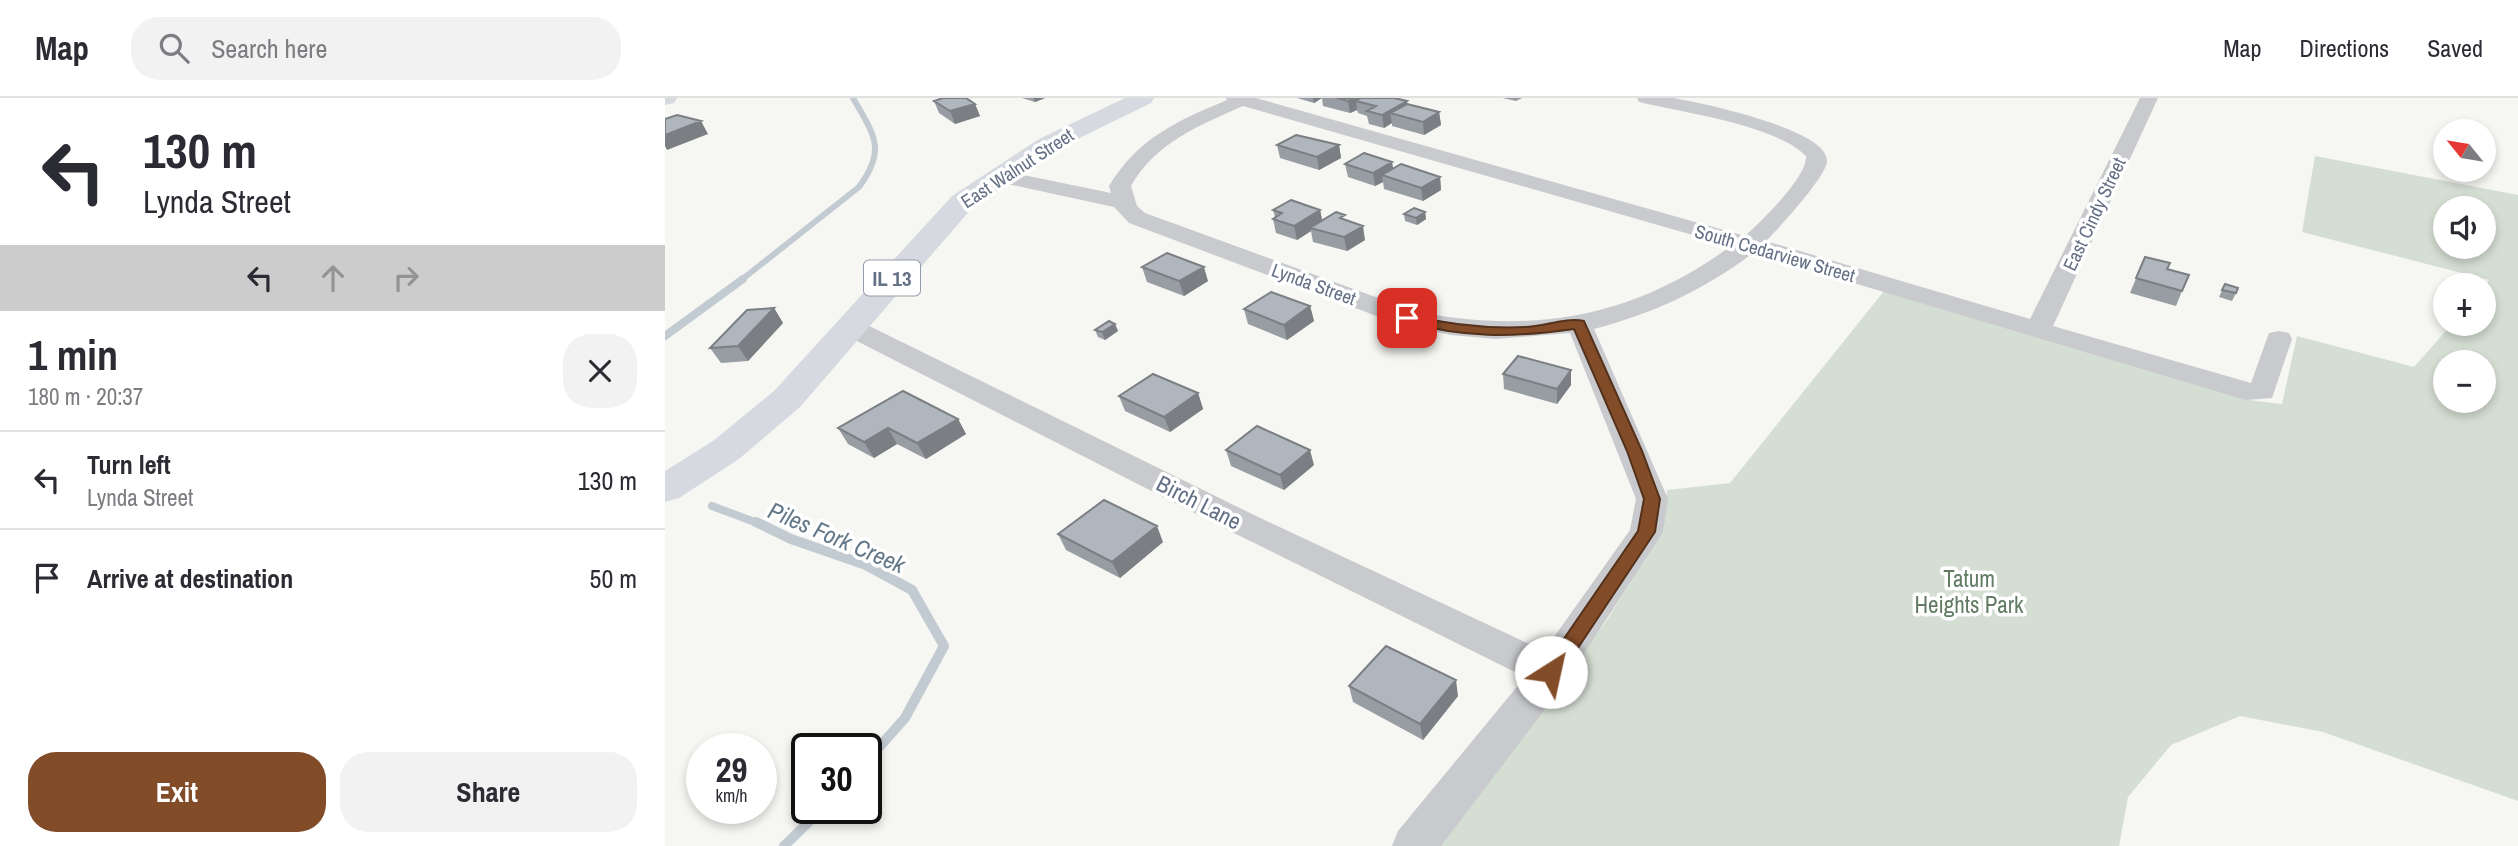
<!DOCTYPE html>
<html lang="en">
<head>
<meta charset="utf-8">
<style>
	:root { --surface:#fff; --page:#f2f2f3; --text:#2b2b33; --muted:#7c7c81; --line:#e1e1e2; --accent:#824c29 }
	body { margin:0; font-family:"Archivo Narrow",sans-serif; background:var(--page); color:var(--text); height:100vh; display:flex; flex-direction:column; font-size:26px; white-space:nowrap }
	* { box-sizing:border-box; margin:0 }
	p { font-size:23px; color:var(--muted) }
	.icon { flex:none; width:38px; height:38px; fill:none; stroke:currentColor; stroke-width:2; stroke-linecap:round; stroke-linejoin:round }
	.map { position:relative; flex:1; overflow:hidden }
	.side { display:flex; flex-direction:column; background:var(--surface); width:665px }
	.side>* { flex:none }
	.top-card { background:#fff; color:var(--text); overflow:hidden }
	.needle { width:46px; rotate:300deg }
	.controls { position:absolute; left:1768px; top:21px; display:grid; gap:14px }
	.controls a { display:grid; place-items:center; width:63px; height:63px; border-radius:50%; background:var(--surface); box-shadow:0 4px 10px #0003; font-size:35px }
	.speed { position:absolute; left:21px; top:635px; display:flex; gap:14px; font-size:35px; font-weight:700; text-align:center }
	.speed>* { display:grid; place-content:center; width:91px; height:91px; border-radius:50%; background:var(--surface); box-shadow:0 4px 10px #0003; line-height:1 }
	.speed small { font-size:18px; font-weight:400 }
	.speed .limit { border:4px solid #111; border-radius:10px; background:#fff; color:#111 }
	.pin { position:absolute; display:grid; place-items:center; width:60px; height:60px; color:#fff; margin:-30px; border-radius:14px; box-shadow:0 4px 10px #0006 }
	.me { position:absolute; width:77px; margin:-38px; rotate:35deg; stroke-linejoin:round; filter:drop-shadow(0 0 5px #0008) }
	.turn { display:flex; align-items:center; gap:24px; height:147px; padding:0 28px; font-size:32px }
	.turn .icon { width:91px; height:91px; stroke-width:2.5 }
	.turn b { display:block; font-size:49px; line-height:60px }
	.lanes { display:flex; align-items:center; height:66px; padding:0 28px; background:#0003; justify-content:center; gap:35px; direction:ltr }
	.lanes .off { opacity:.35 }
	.round { display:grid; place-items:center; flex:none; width:74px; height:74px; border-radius:28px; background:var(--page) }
	.summary { display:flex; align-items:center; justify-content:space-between; height:119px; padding:0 28px }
	h1 { font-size:42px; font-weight:800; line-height:52px }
	.action { display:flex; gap:14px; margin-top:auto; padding:14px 28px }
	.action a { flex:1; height:80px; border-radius:28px; background:var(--accent); color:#fff; font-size:28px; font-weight:800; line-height:80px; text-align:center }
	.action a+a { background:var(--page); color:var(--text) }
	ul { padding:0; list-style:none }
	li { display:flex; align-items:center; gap:21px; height:98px; padding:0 28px; border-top:2px solid var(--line) }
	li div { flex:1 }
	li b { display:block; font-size:26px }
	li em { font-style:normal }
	header { display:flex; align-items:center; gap:42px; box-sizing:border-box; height:98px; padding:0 35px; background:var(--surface); border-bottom:2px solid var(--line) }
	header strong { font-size:33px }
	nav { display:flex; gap:38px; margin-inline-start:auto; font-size:24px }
	.search { width:490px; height:63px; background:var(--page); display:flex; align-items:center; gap:18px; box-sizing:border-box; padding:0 24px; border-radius:28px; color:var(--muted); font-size:26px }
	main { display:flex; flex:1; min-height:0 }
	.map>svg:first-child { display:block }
</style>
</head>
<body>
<header>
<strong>Map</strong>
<div class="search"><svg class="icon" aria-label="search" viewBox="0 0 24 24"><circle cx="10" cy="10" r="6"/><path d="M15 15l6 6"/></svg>Search here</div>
<nav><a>Map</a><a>Directions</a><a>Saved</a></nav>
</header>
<main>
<section class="side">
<div class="top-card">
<div class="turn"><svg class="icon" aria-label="left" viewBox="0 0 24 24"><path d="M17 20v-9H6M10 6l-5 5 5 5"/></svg><div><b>130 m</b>Lynda Street</div></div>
<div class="lanes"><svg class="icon" aria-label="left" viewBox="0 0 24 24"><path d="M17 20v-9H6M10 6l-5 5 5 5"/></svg><svg class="icon off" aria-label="ahead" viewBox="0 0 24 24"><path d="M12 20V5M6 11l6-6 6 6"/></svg><svg class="icon off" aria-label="right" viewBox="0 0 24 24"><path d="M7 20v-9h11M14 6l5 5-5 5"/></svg></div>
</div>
<div class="summary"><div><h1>1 min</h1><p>180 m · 20:37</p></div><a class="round"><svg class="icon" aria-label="close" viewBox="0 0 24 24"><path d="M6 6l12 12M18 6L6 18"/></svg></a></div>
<ul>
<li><svg class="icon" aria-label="left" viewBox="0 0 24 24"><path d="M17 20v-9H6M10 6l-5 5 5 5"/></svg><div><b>Turn left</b><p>Lynda Street</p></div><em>130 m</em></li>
<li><svg class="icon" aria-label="arrive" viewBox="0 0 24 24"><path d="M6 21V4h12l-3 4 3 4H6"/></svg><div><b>Arrive at destination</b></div><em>50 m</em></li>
</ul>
<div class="action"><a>Exit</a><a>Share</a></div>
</section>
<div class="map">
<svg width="1853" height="748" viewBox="0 0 1853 748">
	<rect width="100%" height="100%" fill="#f6f6f2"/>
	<path fill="#d5ded3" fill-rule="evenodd" d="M1650,58l203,39v606l-195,-69 -83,-16 -69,29 -43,52 -9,49h-684l170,-223 58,-93 4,-40 63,-7 154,-192 365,109 33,4 15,-68 117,31 38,-43h31v-36l6,-8 -187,-48zM1780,110h38v39h-38zM1780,264h38v39h-38z"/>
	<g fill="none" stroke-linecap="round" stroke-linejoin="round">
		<path stroke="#c3cbd2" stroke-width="6" d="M75,183l119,-94c28,-38 15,-52 -6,-89"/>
		<path stroke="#c3cbd2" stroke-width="8" d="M0,238l78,-57
			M47,408l48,18"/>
		<path stroke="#c3cbd2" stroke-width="10" d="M91,424l35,17 75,26 46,25 32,56 -39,72 -39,44
			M119,748l39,-38"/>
		<path fill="#c8cace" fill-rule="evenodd" d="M561,0h30l489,138c16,-14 63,-60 61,-80 -33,-32 -122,-43 -167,-54l-2,-4c12,0 25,0 37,0 27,5 154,31 153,63 0,15 -49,68 -61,80l264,78 110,-221h18l-105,228 198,57 18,-50 10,-2 10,2 3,6 -20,59 -26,2 -493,-147c-49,37 -99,60 -159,76l74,170 -5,33 -98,151 -124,163h-49l6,-15 127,-154 -295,-146 -389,-198 -4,-6 4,-6 9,-2 9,2 395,194 290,136 86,-121 6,-31 -66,-166 -74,6 -45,-4 -53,-11 -269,-101 -15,-16 -115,-25 -8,-1 -3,-5 3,-5 8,-1 112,23 -2,-7c29,-48 68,-65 118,-86zM578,8l488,140c-98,72 -200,89 -317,65l-269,-98 -8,-7 -6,-20c24,-43 69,-61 112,-80z"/>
		<path fill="#d6d9df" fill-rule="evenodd" d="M0,0h12l-3,5 -9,2z
			M460,0h29l-3,5 -94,46 -85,59 -172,199 -61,52 -60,39 -14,4v-31l48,-30 61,-50 178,-195 87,-57z"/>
	</g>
	<path fill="#979da3" d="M357,0h23l-10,4z
		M632,0h97l13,3v3l32,8 2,13 -17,10 -32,-9v-3l-8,5 -15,-4 -2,-8 -9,-3 -1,-3 -7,3 -27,-7 -1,-8 -8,5z
		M838,0h19l-6,3z
		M269,3l41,3 5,12 -25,8 -16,-11z
		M612,47h62l2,13 -22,12 -39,-12z
		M727,64l1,7 47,8 1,13 -18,11 -39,-12 -1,-7 -8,4 -27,-9 -3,-13z
		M608,112h47l2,10h24l19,20 -18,11 -34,-9 -2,-11 -14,9 -21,-7 -3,-14 2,-2z
		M760,114l1,7 -9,6 -12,-4 -1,-7z
		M1480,159l37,34 -6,15 -46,-13z
		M477,169l66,14 -24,15 -37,-14z
		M1560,186l11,9 -4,8 -13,-4z
		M645,208l4,15 -27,19 -39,-16 -4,-15z
		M109,210l9,15 -35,38 -27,2 -11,-15z
		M450,226l3,7 -13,9 -7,-3 -3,-7z
		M906,272v15l-14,19 -53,-15 -1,-15z
		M533,295l5,16 -33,23 -45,-21 -6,-15z
		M293,321l8,15 -40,25 -29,-15 -23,14 -26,-14 -10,-16z
		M561,352l88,15 -30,25 -53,-24z
		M393,436l105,8 -43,36 -54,-28z
		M684,588l109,10 -35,44 -70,-38z"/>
	<path fill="#7b7f84" d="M369,0h11l-10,4z
		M648,0h9l-8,5z
		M689,0h12l-10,3 1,9 -7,3 -2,-12z
		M742,3l2,13 -19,-1 2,10 -8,5 -2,-13z
		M310,6l5,12 -25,8 -5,-13z
		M774,14l2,13 -17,10 -1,-13z
		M36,23l7,13 -41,16 -2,-4v-11z
		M674,47l2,13 -22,12 -2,-13z
		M727,64l2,13h-12l1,7 -8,4 -2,-13z
		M775,79l1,13 -18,11 -2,-13z
		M655,112l3,14 -13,4 1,3 -14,9 -3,-14z
		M760,114l1,7 -9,6 -1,-7z
		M698,128l2,14 -18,11 -3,-14z
		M539,169l4,14 -24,15 -5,-15z
		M645,208l4,15 -27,19 -3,-15z
		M109,210l9,15 -35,38 -10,-15z
		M450,226l3,7 -13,9 -3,-8z
		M906,272v15l-14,19v-15z
		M533,295l5,16 -33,23 -6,-15z
		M293,321l8,15 -40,25 -9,-16z
		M223,330l9,16 -23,14 -10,-16z
		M645,352l4,15 -30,25 -4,-15z
		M492,428l6,16 -43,36 -8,-16z
		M791,582l2,16 -35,44 -3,-16z"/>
	<path fill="#b0b6bd" stroke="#7b7f84" stroke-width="2" d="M278,0h23l9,6 -25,7 -16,-10z
		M672,0h17l-6,3z
		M696,0h33l13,3 -25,14 -15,-4 9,-5 -20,-5z
		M742,6l32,8 -16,10 -33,-9z
		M12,17l24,6 -36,14v-16z
		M631,37l43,10 -22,12 -40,-12z
		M699,55l28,9 -19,11 -28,-9z
		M736,66l39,13 -19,11 -39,-13z
		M626,102l29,10 -26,16 -21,-7 9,-6 -9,-3z
		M749,110l11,4 -9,6 -12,-4z
		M671,114l9,3 -5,3 23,8 -19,11 -34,-9z
		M502,155l37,14 -25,14 -37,-14z
		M1480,159l25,6 -3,6 22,6 -7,16 -46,-13z
		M1560,186l13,4 -2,5 -14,-3z
		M606,194l39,14 -26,19 -40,-16z
		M109,210l-36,38 -28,2 37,-38z
		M444,223l6,3 -13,8 -7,-2z
		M853,258l53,14 -14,19 -54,-15z
		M488,276l45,19 -34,24 -45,-21z
		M238,293l55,28 -41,24 -29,-15 -24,14 -26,-14z
		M592,328l53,24 -30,25 -54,-25z
		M439,402l53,26 -45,36 -54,-28z
		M721,548l70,34 -36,44 -71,-38z"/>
	<path fill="#824c29" stroke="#54311b" stroke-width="2" d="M742,217c39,9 77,14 118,12 19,0 40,-10 59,-6l58,130 18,48 -5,33 -97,146 -7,2 -7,-2 -3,-6 97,-141 6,-32 -17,-48 -53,-122c-63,9 -110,9 -172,-8l-2,-3z"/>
	<g text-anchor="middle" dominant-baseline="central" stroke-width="7" stroke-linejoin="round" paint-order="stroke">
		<g font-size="19" fill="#647085" stroke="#fff">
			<text transform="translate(352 70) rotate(-33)">East Walnut Street</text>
			<text transform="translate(1429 116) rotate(-65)">East Cindy Street</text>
			<text transform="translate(1110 155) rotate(16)">South Cedarview Street</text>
			<text transform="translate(649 186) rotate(20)">Lynda Street</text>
		</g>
		<rect fill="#fff" stroke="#929baa" stroke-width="2" x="199" y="162.5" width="56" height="35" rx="5"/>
		<g font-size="21" font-weight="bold" fill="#647085">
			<text x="227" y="180">IL 13</text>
		</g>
		<g font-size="23" fill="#647085" stroke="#fff">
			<text transform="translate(534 404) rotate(27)">Birch Lane</text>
		</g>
		<g font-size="23" fill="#637c63" stroke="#fff">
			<text x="1304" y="480">Tatum<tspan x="1304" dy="26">Heights Park</tspan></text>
		</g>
		<g font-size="24" font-style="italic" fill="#647889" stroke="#fff">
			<text transform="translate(172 439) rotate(23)">Piles Fork Creek</text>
		</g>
	</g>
</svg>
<div class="controls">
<a><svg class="needle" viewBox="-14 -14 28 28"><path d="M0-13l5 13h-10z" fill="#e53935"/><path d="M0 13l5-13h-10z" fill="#7c7c81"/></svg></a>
<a><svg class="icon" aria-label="sound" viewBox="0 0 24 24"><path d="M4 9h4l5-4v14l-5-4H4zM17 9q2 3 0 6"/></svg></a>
<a>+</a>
<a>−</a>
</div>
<div class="speed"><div>29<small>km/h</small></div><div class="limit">30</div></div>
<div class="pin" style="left:742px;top:220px;background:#d93025"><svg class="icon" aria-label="arrive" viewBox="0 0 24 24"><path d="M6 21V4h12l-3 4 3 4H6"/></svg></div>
<svg class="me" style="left:886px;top:574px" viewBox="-20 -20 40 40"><circle r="19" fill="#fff"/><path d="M0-13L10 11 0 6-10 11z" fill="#824c29"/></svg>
</div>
</main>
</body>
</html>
